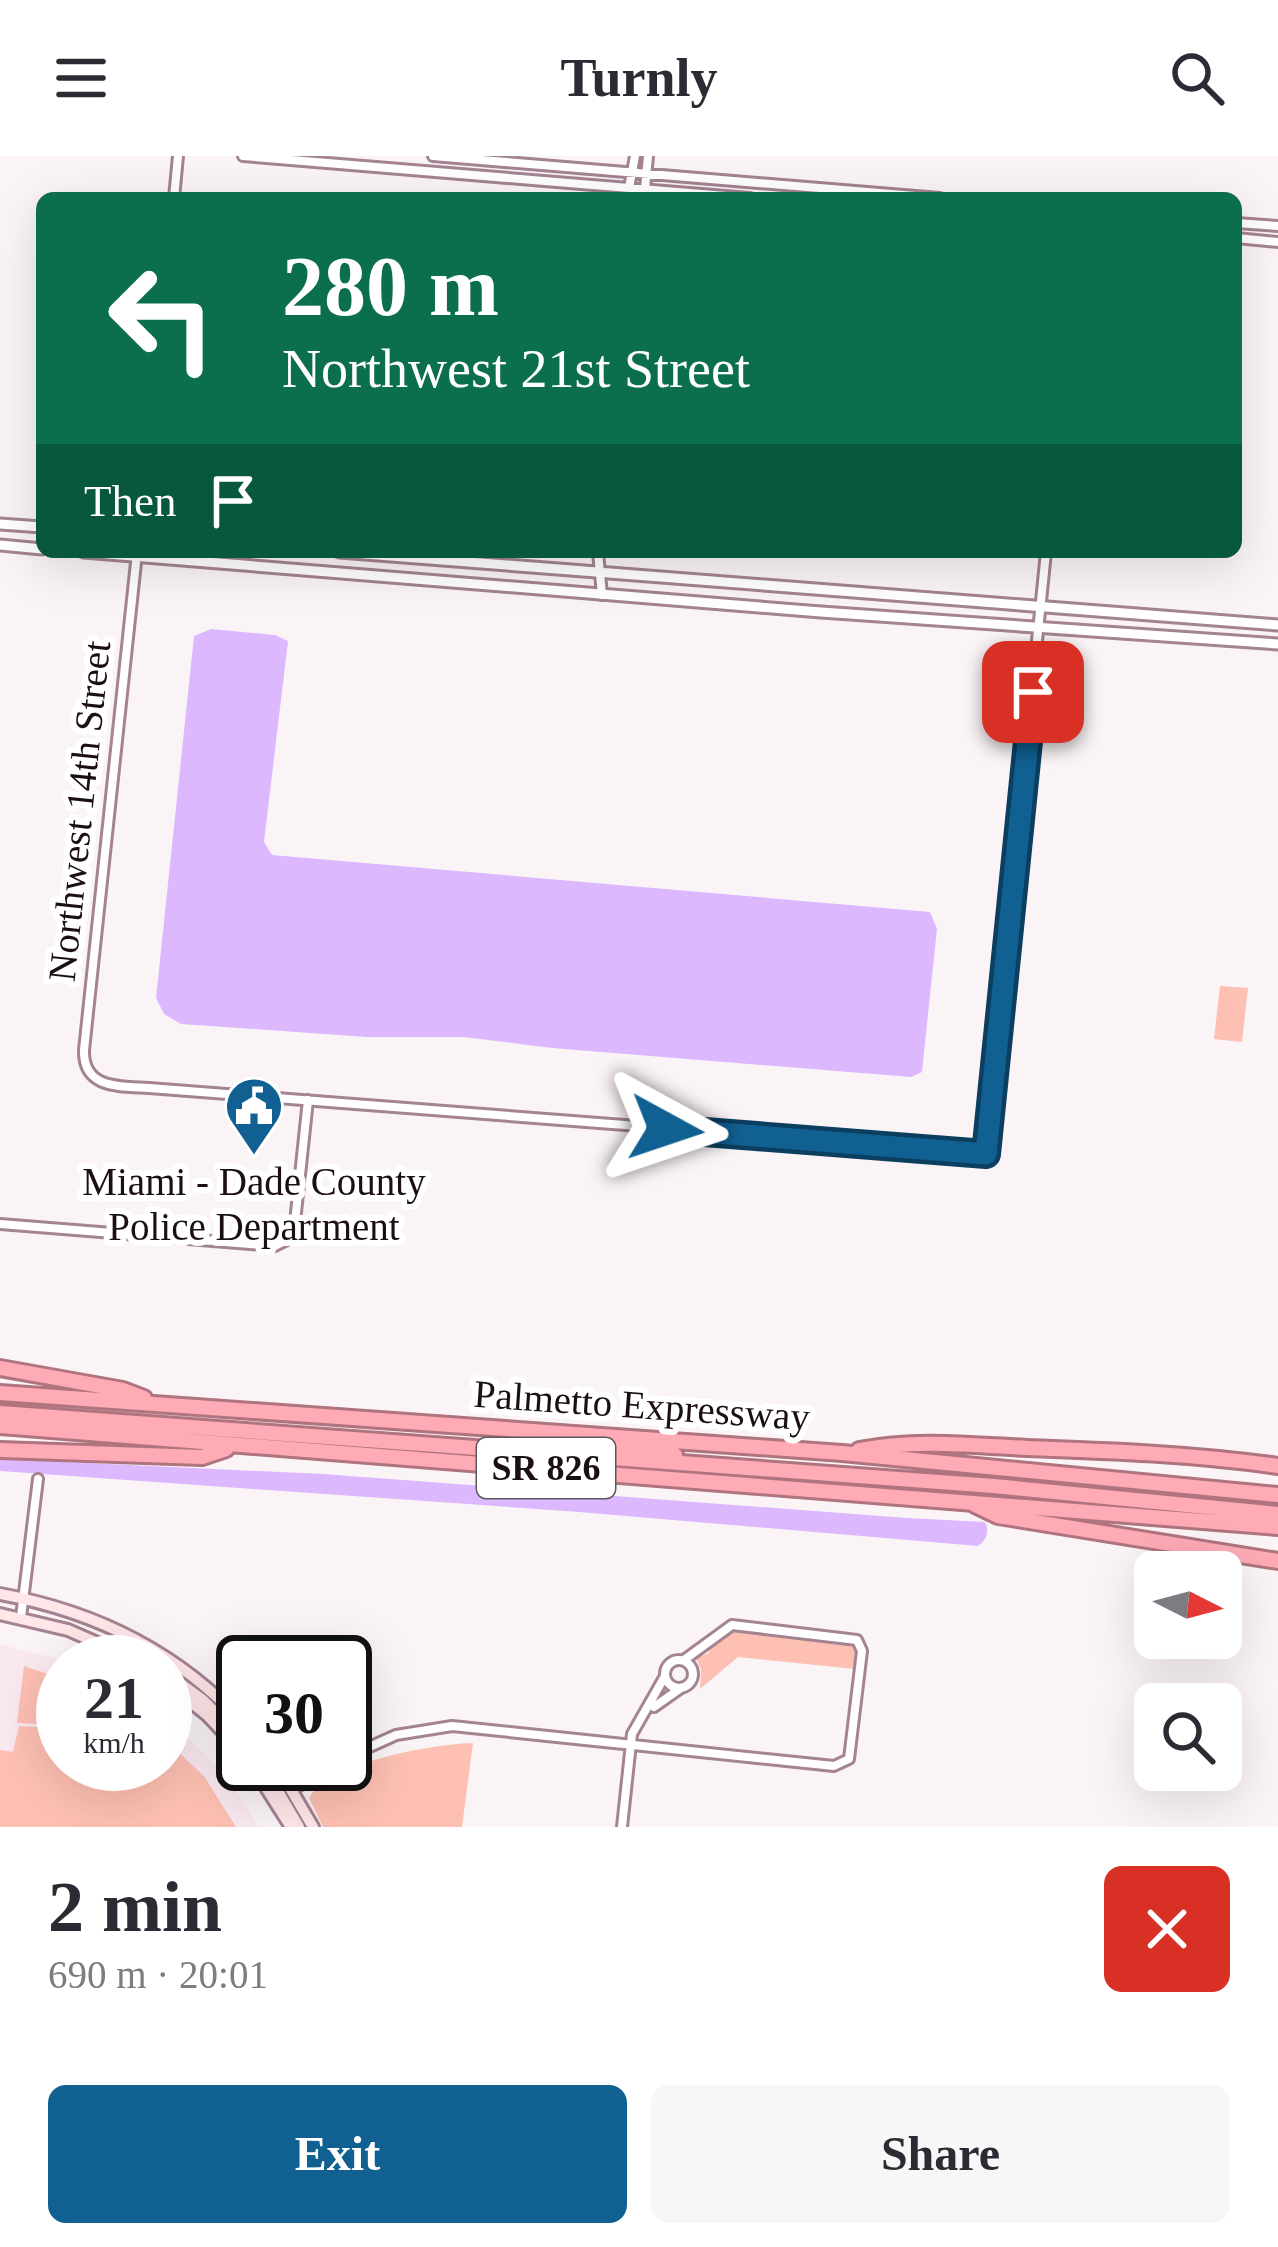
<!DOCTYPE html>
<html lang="en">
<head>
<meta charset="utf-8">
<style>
	:root { --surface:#fff; --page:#f7f7f7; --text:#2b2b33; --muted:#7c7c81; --accent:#116092 }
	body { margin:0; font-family:Georgia,serif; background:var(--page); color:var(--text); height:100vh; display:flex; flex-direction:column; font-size:45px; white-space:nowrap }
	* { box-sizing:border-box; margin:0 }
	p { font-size:39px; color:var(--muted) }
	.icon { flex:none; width:66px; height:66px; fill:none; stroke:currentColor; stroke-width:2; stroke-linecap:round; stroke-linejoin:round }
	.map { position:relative; height:1671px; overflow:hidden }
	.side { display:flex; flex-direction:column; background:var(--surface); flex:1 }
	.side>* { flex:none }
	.top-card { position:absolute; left:36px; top:36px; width:1206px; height:366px; border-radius:18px; box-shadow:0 12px 48px #0002; background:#0b6e4f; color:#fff; overflow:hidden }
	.needle { width:78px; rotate:96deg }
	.tools { position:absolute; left:1134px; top:1395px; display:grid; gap:24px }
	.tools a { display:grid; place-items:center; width:108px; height:108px; border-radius:18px; background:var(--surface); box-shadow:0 12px 48px #0002; font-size:60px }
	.speed { position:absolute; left:36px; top:1479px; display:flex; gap:24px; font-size:60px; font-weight:700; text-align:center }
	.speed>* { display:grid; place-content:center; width:156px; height:156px; border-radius:50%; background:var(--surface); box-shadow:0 12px 48px #0002; line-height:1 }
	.speed small { font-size:30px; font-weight:400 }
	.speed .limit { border:6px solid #111; border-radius:18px; background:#fff; color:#111 }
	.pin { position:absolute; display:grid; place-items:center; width:102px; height:102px; color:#fff; margin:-51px; border-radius:24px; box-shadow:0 6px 18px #0006 }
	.me { position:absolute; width:132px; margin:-66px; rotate:95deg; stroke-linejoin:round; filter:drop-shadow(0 0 9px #0008) }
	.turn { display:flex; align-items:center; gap:42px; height:252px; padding:0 48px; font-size:54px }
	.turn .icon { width:156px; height:156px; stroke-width:2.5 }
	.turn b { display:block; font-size:84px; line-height:102px }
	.then { display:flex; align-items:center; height:114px; padding:0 48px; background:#0003; gap:24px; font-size:45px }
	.round { display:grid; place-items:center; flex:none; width:126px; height:126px; border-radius:18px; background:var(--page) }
	.summary { display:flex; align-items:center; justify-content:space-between; height:204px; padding:0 48px }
	h1 { font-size:72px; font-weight:800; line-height:90px }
	.cta { display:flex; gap:24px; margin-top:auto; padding:24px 48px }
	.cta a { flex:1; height:138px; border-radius:18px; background:var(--accent); color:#fff; font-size:48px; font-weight:800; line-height:138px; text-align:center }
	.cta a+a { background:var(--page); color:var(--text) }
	header { display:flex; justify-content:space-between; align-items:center; height:156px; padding:0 48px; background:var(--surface); font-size:54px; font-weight:800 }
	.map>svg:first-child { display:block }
</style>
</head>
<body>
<header><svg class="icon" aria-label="menu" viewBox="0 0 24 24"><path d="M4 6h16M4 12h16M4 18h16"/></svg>Turnly<svg class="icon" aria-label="search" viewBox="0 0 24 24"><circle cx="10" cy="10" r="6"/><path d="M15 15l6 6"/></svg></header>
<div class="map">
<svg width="1278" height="1671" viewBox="0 0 1278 1671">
	<rect width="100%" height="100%" fill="#fbf4f7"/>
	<path fill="#fbe9f1" d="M0,1488l67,18h-4v102h102v-45l41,35 40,50 12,23h-258z"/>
	<path fill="#fec0b3" d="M1220,830l28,2 -6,54 -28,-3z
		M732,1473l119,12 6,10 -2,18 -117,-12 -38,32 1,-19 -5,-12 13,-5v-8z
		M24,1510l39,13v40l-8,6 -38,-2z
		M19,1570l36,2 6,4 2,32h102v-24l39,36 32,51h-236v-77l13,2z
		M473,1587l-11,84h-139l-14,-29c20,-36 125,-54 164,-55z"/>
	<path fill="#dcb8ff" d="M211,473l64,6 13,6 -24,201 8,13 658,57 7,17 -15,143 -11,5 -359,-29 -88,-11h-97l-186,-13 -17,-10 -8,-16 38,-362z
		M0,1303l323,15 584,44 78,4c5,9 1,19 -7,24l-399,-34 -579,-41z"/>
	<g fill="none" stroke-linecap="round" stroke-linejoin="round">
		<g stroke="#a48392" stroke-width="14">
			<path id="minor" d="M243,0l507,42
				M433,0l507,42
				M629,32l6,-32
				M645,33l3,-33
				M174,42l4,-42
				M1236,67l42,3
				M1236,82l42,4
				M598,396l4,43
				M137,397l-53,497c-1,39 35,36 65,38l836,65 61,-601
				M0,1068l275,22 12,-6 8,-18 13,-122
				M21,1461l17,-138
				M665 1518a14 14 0 1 1 28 0a14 14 0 1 1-28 0Z
				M654,1551l27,-19
				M345,1602l51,-23 56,-9 382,40 15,-7 13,-108 -5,-11 -125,-15 -48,35
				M294,1633l41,-25
				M622,1671l10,-93 33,-58"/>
		</g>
		<g stroke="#a48392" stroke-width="15">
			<path id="tertiary" d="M0,368l42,3
				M0,389l42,4
				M83,396l738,60 457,32
				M339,396l939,73"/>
		</g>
		<g stroke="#a48392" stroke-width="16">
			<path id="secondary" d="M0,1438c94,17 178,58 243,129
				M0,1458l68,16 73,32
				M165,1516l38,28 40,40
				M165,1525l42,34 36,38
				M251,1608l40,63
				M262,1608l37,63
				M276,1608l37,63"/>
		</g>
		<g stroke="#af747e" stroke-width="20">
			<path id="motorway" d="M0,1212l123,22 21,8
				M0,1237l842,60 436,42
				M0,1257l994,73 284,28
				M0,1270l1278,101
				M542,1289l133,10
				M0,1294l202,7 24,-8
				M859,1294c55,-11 112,-5 168,-2 84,3 167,6 251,18
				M975,1349l23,11 280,45"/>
		</g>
		<use href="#minor" stroke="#fff" stroke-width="8"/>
		<use href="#tertiary" stroke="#fff" stroke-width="9"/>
		<use href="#secondary" stroke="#ffe6e9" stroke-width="10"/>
		<use href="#motorway" stroke="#feabb6" stroke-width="14"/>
	</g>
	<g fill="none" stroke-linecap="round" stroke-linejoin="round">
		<g stroke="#0b3e5f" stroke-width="30">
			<path id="route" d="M666,973l320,25 47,-462"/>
		</g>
		<use href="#route" stroke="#116092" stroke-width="21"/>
	</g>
	<defs>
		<g id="civic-pin" transform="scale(3)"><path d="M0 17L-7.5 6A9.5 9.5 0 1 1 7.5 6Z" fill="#116092" stroke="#fff"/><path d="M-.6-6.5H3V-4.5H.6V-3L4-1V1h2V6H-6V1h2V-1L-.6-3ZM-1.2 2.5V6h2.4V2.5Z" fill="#fff"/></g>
	</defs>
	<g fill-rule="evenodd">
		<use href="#civic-pin" x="254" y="950"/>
	</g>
	<g text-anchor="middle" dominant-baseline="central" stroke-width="12" stroke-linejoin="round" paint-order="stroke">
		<rect fill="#fff" stroke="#5f575b" stroke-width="3" x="477" y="1282" width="138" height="60" rx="9"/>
		<g font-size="36" font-weight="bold" fill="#1b0f15">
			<text x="546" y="1312">SR 826</text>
		</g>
		<g font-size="39" fill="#1b0f15" stroke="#fff">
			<text transform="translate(79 655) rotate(-84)">Northwest 14th Street</text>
			<text transform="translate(642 1249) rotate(4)">Palmetto Expressway</text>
		</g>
		<g font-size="39" fill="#1b0f15" stroke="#fff">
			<text x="254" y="1025">Miami - Dade County<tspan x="254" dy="45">Police Department</tspan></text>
		</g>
	</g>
</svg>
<div class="tools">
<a><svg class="needle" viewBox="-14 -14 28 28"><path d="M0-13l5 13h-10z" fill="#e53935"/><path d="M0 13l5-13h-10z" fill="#7c7c81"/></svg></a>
<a><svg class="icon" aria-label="search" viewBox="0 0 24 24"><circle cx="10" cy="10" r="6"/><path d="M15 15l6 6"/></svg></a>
</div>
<div class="speed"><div>21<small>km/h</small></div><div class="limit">30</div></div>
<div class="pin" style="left:1033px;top:536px;background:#d93025"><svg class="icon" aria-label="arrive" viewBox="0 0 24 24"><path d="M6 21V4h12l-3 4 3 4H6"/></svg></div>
<svg class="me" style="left:666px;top:973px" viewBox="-20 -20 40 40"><path d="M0-17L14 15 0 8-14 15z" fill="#116092" stroke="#fff" stroke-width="4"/></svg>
<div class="top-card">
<div class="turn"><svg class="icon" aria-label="left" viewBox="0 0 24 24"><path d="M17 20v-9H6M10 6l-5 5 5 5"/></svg><div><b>280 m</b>Northwest 21st Street</div></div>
<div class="then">Then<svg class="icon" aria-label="arrive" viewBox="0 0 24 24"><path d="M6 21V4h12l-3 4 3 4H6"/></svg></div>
</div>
</div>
<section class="side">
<div class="summary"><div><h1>2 min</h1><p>690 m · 20:01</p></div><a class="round" style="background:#d93025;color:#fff"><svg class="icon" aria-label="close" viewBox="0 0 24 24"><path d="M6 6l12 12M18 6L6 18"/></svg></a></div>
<div class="cta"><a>Exit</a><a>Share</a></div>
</section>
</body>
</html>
